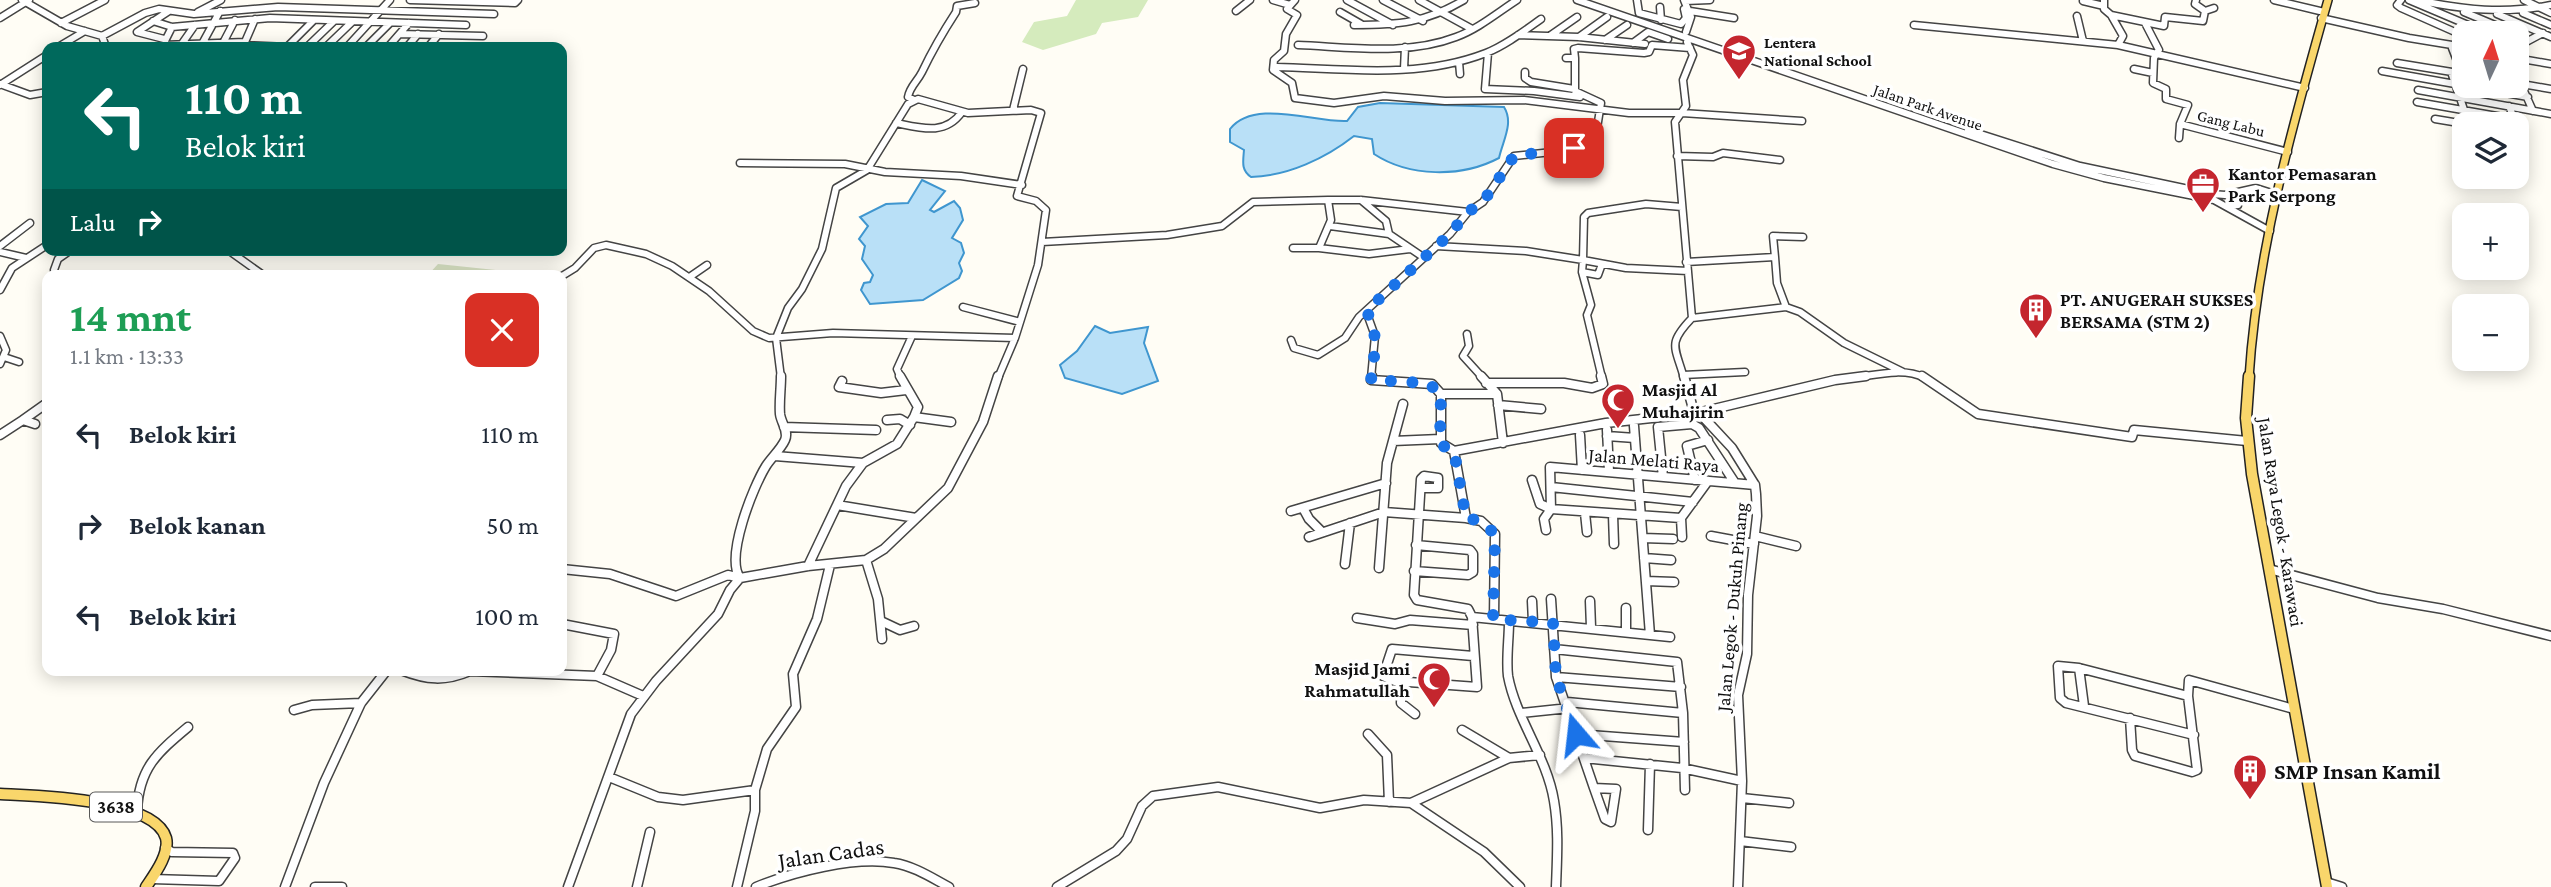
<!DOCTYPE html>
<html lang="id">
<head>
<meta charset="utf-8">
<style>
	:root { --surface:#fff; --page:#f6f6f7; --text:#1f2937; --muted:#747a83 }
	body { margin:0; font-family:"Crimson Pro",serif; background:var(--page); color:var(--text); height:100vh; display:flex; flex-direction:column; font-size:26px; white-space:nowrap }
	* { box-sizing:border-box; margin:0 }
	p { font-size:23px; color:var(--muted) }
	.icon { flex:none; width:38px; height:38px; fill:none; stroke:currentColor; stroke-width:2; stroke-linecap:round; stroke-linejoin:round }
	.map { position:relative; flex:1; overflow:hidden }
	.sheet { position:absolute; left:42px; top:270px; width:525px; height:406px; display:flex; flex-direction:column; background:var(--surface); border-radius:14px; box-shadow:0 4px 18px #0003 }
	.sheet>* { flex:none }
	.guide { position:absolute; left:42px; top:42px; width:525px; height:214px; border-radius:14px; box-shadow:0 4px 18px #0003; background:#00695c; color:#fff; overflow:hidden }
	.needle { width:46px; rotate:4deg }
	.buttons { position:absolute; left:2452px; top:21px; display:grid; gap:14px }
	.buttons a { display:grid; place-items:center; width:77px; height:77px; border-radius:14px; background:var(--surface); box-shadow:0 4px 18px #0003; font-size:35px }
	.pin { position:absolute; display:grid; place-items:center; width:60px; height:60px; color:#fff; margin:-30px; border-radius:14px; box-shadow:0 4px 10px #0006 }
	.me { position:absolute; width:77px; margin:-38px; rotate:343deg; stroke-linejoin:round; filter:drop-shadow(0 0 5px #0008) }
	.turn { display:flex; align-items:center; gap:24px; height:147px; padding:0 28px; font-size:32px }
	.turn .icon { width:91px; height:91px; stroke-width:2.5 }
	.turn b { display:block; font-size:49px; line-height:60px }
	.then { display:flex; align-items:center; height:66px; padding:0 28px; background:#0003; gap:14px; font-size:26px }
	.round { display:grid; place-items:center; flex:none; width:74px; height:74px; border-radius:14px; background:var(--page) }
	.headline { display:flex; align-items:center; justify-content:space-between; height:119px; padding:0 28px }
	h1 { font-size:42px; font-weight:700; line-height:52px; color:#1e9e55 }
	ul { padding:0; list-style:none }
	li { display:flex; align-items:center; gap:21px; height:91px; padding:0 28px }
	li div { flex:1 }
	li b { display:block; font-size:26px }
	li em { font-style:normal }
	.map>svg:first-child { display:block }
</style>
</head>
<body>
<div class="map">
<svg width="2551" height="887" viewBox="0 0 2551 887">
	<rect width="100%" height="100%" fill="#fffdf5"/>
	<path fill="#d5ebbd" d="M1076,0h72l-10,17 -36,6 -6,11 -53,16 -21,-8 12,-20 33,-6z"/>
	<path fill="#d9e3c4" d="M438,264l105,11h-115z"/>
	<path fill="#b9e0f7" stroke="#3f96cf" stroke-width="2" d="M1380,103l124,4c10,16 -1,33 -5,51 -38,20 -90,19 -125,-4l-2,-15 -18,-3c-28,22 -66,40 -103,41 -10,-7 -8,-15 -7,-27l-14,-8v-13c24,-31 85,-6 117,-8l11,-14z
		M922,180l23,11 -15,19 4,2 20,-11 6,7 3,12 -11,18 9,5 3,10 -5,10 3,8 -3,7 -36,22 -53,4 -9,-14 3,-7 6,-1 3,-7 -11,-16 3,-13 -6,-7 9,-13 -8,-9 26,-13 22,-1z
		M1095,326l15,7 38,-6 -4,16 14,38 -36,13 -57,-16 -5,-13 17,-14z"/>
	<g fill="none" stroke-linecap="round" stroke-linejoin="round">
		<g stroke="#444" stroke-width="9">
			<path id="minor-far1" d="M22,0l45,26 35,10 4,11
				M410,0l105,3 3,-3
				M1273,0l17,5
				M1295,0l-8,9 10,6 -11,19 -2,17 -10,9 -1,10 19,13 3,15 39,5 50,-7 61,5 79,-1 105,13h53l120,8
				M1347,0l46,25
				M1383,0l40,21
				M1419,0l53,29
				M1577,0l476,164 51,14 110,22 56,31
				M1637,0l2,13
				M1684,0l7,17 -5,15
				M2104,0v9l7,6 12,21 -5,9
				M2196,0l-1,4 10,7 9,-3
				M2274,0l50,12
				M2401,0l-4,5 4,3 63,28
				M2409,0l78,33
				M2418,0c45,10 88,14 133,5
				M2524,0l27,13
				M1685,1l25,-1
				M2083,1l21,5
				M1660,7l1,13
				M1236,11l14,-11
				M1690,11l44,7
				M198,12l23,-12
				M1340,12l21,12
				M2464,12l50,21
				M1639,13l42,11 5,-6 -2,-9
				M2523,13l28,12
				M2497,14l54,23
				M2111,15l53,11 1,-9 38,4 2,-10
				M2077,16l6,25
				M0,18l29,-18
				M2321,18l88,20 55,9
				M153,21l19,6 98,-9 196,7
				M61,23l44,-23
				M2145,23l14,27 -5,8 -1,25 13,6v10l22,6 -8,19 108,28
				M1354,25c44,0 71,-2 110,-25
				M1914,25l204,20 187,43
				M172,27l-9,18 82,-3 10,-23
				M400,34l83,2
				M1518,35l61,2 66,7
				M1551,35l26,-18
				M102,36l43,-23 14,-4 35,5 84,-7 216,7
				M1579,37l28,-20
				M164,39l-27,-7 32,-21
				M1605,40l22,-15
				M2516,41l10,1 17,-9
				M223,43l12,-23
				M1633,43l15,-11 20,7
				M202,44l18,-33
				M181,45l14,-20
				M242,45l46,2
				M289,45l25,-25
				M1298,45c51,2 109,11 158,-8 22,-8 41,-24 61,-37
				M429,46l10,-12
				M429,46l26,1
				M58,47l27,-16
				M307,47l27,-26
				M326,47l26,-25
				M347,47l43,-47
				M366,47l24,-24
				M388,47l21,-24
				M407,47l11,-13
				M2452,48l7,18
				M1488,53l-3,36 49,2 46,6
				M1566,58h9l-1,-9 4,-1 66,5 5,-1 3,-7 38,3
				M2516,58l35,6
				M1459,62l1,12
				M2397,63l67,11
				M1277,67c70,2 142,12 209,-14 20,-8 38,-22 55,-34
				M1404,69l1,-22
				M2134,69l19,4
				M2382,71l146,26
				M1525,72v6l6,4 43,7
				M2451,72l18,52
				M2516,73l17,38
				M2516,83l35,6
				M0,84l30,11 17,-3
				M0,85l47,-30
				M2418,90l133,24
				M914,100l-6,-3c2,-11 9,-15 14,-25 10,-21 21,-40 34,-60l1,-6 18,-3
				M2417,102l97,17
				M2509,106l9,22 -2,3
				M1013,110l10,-41
				M2435,119l30,5
				M896,123c25,5 49,13 66,-11
				M1968,130l112,36 132,28 13,1 31,-7 22,7
				M2179,138l1,-14
				M1677,156l36,1 10,-4 57,7
				M740,163l105,1 40,8 76,4 61,9
				M2226,195l12,6v4l-9,1
				M1328,200h33l107,12
				M1361,200l25,21 3,13
				M1682,207l-36,-3 -58,9 -4,4 -1,43 43,8 62,3
				M1330,226l59,8 34,23
				M1042,242l125,-7 55,-9 31,-24 75,-2 3,20 -12,28h-26
				M0,246l30,-23
				M1436,246l90,5 57,9 -1,12 16,3 4,-11
				M1319,248l50,6 41,-5
				M228,250l35,25
				M0,252l26,6
				M1775,257l-2,-21 30,1
				M1686,262l89,-5 2,26 9,24 -94,11
				M1582,272l9,33 -4,10 15,63
				M56,275l-2,-5 4,-11 13,-9
				M562,276l13,-8 19,-20 12,-3 40,9 26,12 37,25 44,40 16,7 64,-5 182,5
				M691,276l16,-11
				M0,290l12,-22 35,-23
				M963,307l57,15
				M1786,307l14,5 44,31 59,29
				M1366,311l9,25 -4,42
				M1467,334l2,12 -6,10 20,22
				M0,336l6,14 -6,14
				M1291,340l3,8 24,7 27,-17 14,-21 91,-83 18,-22 15,-10 31,-46 47,-5 30,-10 6,-13 4,-25 -26,-12v-33
				M4,357l15,5
				M1683,375l62,-3
				M781,378l-5,-40 12,-30 14,-19 20,-40 14,-61 31,-18 41,-66 10,-5 50,14 63,-3 10,3 -24,83 19,5 10,9 -8,55 -23,73 -17,40
				M901,378l-4,-9 15,-33
				M1684,378c-9,-32 -17,-34 8,-60l-17,-196 11,-16 -3,-26 10,-25 -6,-13
				M1852,378c24,-3 51,-11 73,0"/>
		</g>
		<g stroke="#444" stroke-width="11">
			<path id="minor" d="M900,376l18,31 -4,10
				M1372,376l-1,4 61,4 9,10v49l13,8 152,-28 91,-10 138,-33 31,-4
				M1684,376l8,29 40,43 23,37 1,9 1,22 -9,79 -1,59 -9,41 4,86 -4,106
				M1922,376l56,38 154,23 2,-7 113,11
				M842,381l-3,6 42,6 25,-3
				M1486,383h78l28,5 11,-4 -2,-8
				M1441,394h56l-16,-18
				M1497,394l6,49
				M1498,405l43,4
				M23,420l24,-17
				M887,420l13,-1 10,6
				M1634,426l16,209
				M784,427l92,3
				M1607,430l2,41
				M0,435l23,-15 12,4
				M1580,435l2,35
				M1607,436l28,2
				M1393,441l47,-2
				M1454,451l12,67 15,3 14,13 -1,85
				M775,456l88,7 34,-19 17,-27 37,5
				M1663,477l-5,-50 34,-3 7,4 36,55
				M1532,480l8,24 11,5 -1,-42 205,18
				M1695,480l-8,-34 21,-6
				M1551,487l142,15
				M1421,488h17v-10l-14,-2 -3,3 -7,116 3,5 51,9 4,8 5,70 -82,-6 -12,-5 9,-27 81,7
				M837,505l79,13
				M1303,508l6,11 13,13
				M1291,511l95,-28
				M1585,513l2,19
				M1613,515l1,29
				M1681,518l1,19
				M1546,530l-2,-11 7,-10 130,9 27,-37
				M1711,536l43,8
				M1755,536l41,10
				M1309,537l75,-25 82,6
				M1643,538l30,1
				M1644,558l27,2
				M866,560l12,39 4,40
				M1345,564l5,-41
				M808,566l38,-80 17,-23
				M1379,568l8,-105 16,-59
				M562,569l48,5 66,22 52,-21 12,3
				M2269,569l109,29 65,11 108,27
				M1414,571l54,4 5,-3v-18l-3,-4 -54,-5
				M740,578c-15,-21 13,-91 26,-112 5,-8 15,-17 19,-26 4,-9 -4,-17 -5,-26 -1,-12 1,-25 1,-38
				M740,578l68,-12 58,-6 18,-11 64,-61 35,-66 15,-46
				M1646,581l28,1
				M1551,599l5,78 38,111
				M1532,601l1,21
				M1590,601l1,26
				M1626,608v24
				M1472,617l198,20
				M1357,618l38,6 15,-4 63,5
				M883,622l17,8 14,-4
				M1509,622c0,17 -3,37 -1,54 8,43 39,81 46,125 5,29 3,57 2,86
				M562,624l52,10 -3,16 -14,26
				M1554,649l123,13 6,51 2,77
				M2079,668l5,38
				M401,670c26,10 43,12 69,1l127,5 46,20
				M1556,677l125,10
				M1402,682l-1,21 14,11
				M2188,696l-109,-28 -21,-2 2,32 6,5 128,32
				M1567,702l116,11
				M294,710l18,-5 49,-2
				M1522,713l47,-5
				M2130,718l2,32 3,6 57,16 5,-2 -9,-74 1,-16 105,29
				M1462,730l47,28
				M1368,734l19,21 2,47
				M1576,734l108,8
				M1584,758l98,10 60,13
				M609,777l49,20 25,3 72,-10
				M1594,788l22,1 -5,33 -6,-3z
				M1742,798l47,5
				M1411,803l98,-45 31,-3
				M137,811c2,-43 20,-58 51,-84
				M1648,830l2,-66
				M1740,841l51,6
				M152,879l67,2 16,-23 -2,-5 -61,-1 -7,-4
				M2326,882l16,5
				M285,887l39,-104 37,-80 26,-33
				M315,887h27
				M568,887l63,-173 25,-33 62,-67 12,-24 10,-12
				M637,887l13,-55
				M737,887l18,-76v-21l12,-41 29,-42 -3,-33 24,-55 13,-54
				M756,887c37,-15 98,-31 138,-24 20,3 38,15 55,24
				M1057,887l59,-36 11,-12 15,-33 11,-10 65,-9 102,21 44,-8 47,3 73,49 36,35"/>
		</g>
		<g stroke="#222" stroke-width="10">
			<path id="major-far1" d="M2249,378c8,-128 44,-255 79,-378"/>
		</g>
		<g stroke="#222" stroke-width="13">
			<path id="major" d="M2249,376l-3,42 6,56 75,413
				M0,794c35,2 155,4 166,44 4,16 -12,37 -20,49"/>
		</g>
		<use href="#minor-far1" stroke="#fff" stroke-width="6"/>
		<use href="#minor" stroke="#fff" stroke-width="8"/>
		<use href="#major-far1" stroke="#f9d66b" stroke-width="7"/>
		<use href="#major" stroke="#f9d66b" stroke-width="10"/>
	</g>
	<g fill="none" stroke-linecap="round" stroke-linejoin="round">
		<path stroke="#1a73e8" stroke-width="12" stroke-dasharray="0 21.6" d="M1574,148l-60,8 -31,46 -15,10 -18,22 -84,77c14,21 8,45 5,69l57,3 13,11 -1,43 3,9 11,5 12,67 15,3 14,13 -2,85 60,4 3,54 20,57"/>
	</g>
	<defs>
		<g id="school-pin" transform="scale(1.75)"><path d="M0 17L-7.5 6A9.5 9.5 0 1 1 7.5 6Z" fill="#c4262e" stroke="#fff"/><path d="M0-5L7-2L0 1L-7-2ZM-4 1L0 2.5L4 1V4Q0 6-4 4Z" fill="#fff"/></g>
		<g id="office-pin" transform="scale(1.75)"><path d="M0 17L-7.5 6A9.5 9.5 0 1 1 7.5 6Z" fill="#c4262e" stroke="#fff"/><path d="M-6-3h4V-5.5h4V-3h4V5H-6ZM-1-4.5V-3h2v-1.5ZM-6 0V1H6V0Z" fill="#fff"/></g>
		<g id="building-pin" transform="scale(1.75)"><path d="M0 17L-7.5 6A9.5 9.5 0 1 1 7.5 6Z" fill="#c4262e" stroke="#fff"/><path d="M-4-6H4V6H1V3H-1V6H-4ZM-2.5-4.3h1.7v1.8h-1.7ZM.8-4.3h1.7v1.8H.8ZM-2.5-1h1.7V.8h-1.7ZM.8-1h1.7V.8H.8Z" fill="#fff"/></g>
		<g id="mosque-pin" transform="scale(1.75)"><path d="M0 17L-7.5 6A9.5 9.5 0 1 1 7.5 6Z" fill="#c4262e" stroke="#fff"/><path d="M3.5-4.9A6 6 0 1 0 3.5 4.9A5 5 0 1 1 3.5-4.9Z" fill="#fff"/></g>
	</defs>
	<g fill-rule="evenodd">
		<use href="#school-pin" x="1739" y="51"/>
		<use href="#office-pin" x="2203" y="184"/>
		<use href="#building-pin" x="2036" y="310"/>
		<use href="#mosque-pin" x="1618" y="400"/>
		<use href="#mosque-pin" x="1434" y="679"/>
		<use href="#building-pin" x="2250" y="771"/>
	</g>
	<g text-anchor="middle" dominant-baseline="central" stroke-width="7" stroke-linejoin="round" paint-order="stroke">
		<g font-size="16" font-weight="bold" fill="#111" stroke="#fff" text-anchor="start">
			<text x="1764" y="42">Lentera<tspan x="1764" dy="18">National School</tspan></text>
		</g>
		<g font-size="16" fill="#111" stroke="#fff">
			<text transform="translate(1928 107) rotate(19)">Jalan Park Avenue</text>
			<text transform="translate(2231 123) rotate(14)">Gang Labu</text>
		</g>
		<rect fill="#fff" stroke="#585858" stroke-width="2" x="90" y="792.5" width="52" height="29" rx="5"/>
		<g font-size="18" font-weight="bold" fill="#111">
			<text x="116" y="807">3638</text>
		</g>
		<g font-size="19" font-weight="bold" fill="#111" stroke="#fff" text-anchor="start">
			<text x="2228" y="173">Kantor Pemasaran<tspan x="2228" dy="22">Park Serpong</tspan></text>
			<text x="2060" y="299">PT. ANUGERAH SUKSES<tspan x="2060" dy="22">BERSAMA (STM 2)</tspan></text>
			<text x="1642" y="389">Masjid Al<tspan x="1642" dy="22">Muhajirin</tspan></text>
			<text x="1410" y="668" text-anchor="end">Masjid Jami<tspan x="1410" dy="22">Rahmatullah</tspan></text>
		</g>
		<g font-size="19" fill="#111" stroke="#fff">
			<text transform="translate(1654 460) rotate(5)">Jalan Melati Raya</text>
			<text transform="translate(2281 522) rotate(81)">Jalan Raya Legok - Karawaci</text>
			<text transform="translate(1732 607) rotate(-85)">Jalan Legok - Dukuh Pinang</text>
		</g>
		<g font-size="23" font-weight="bold" fill="#111" stroke="#fff" text-anchor="start">
			<text x="2274" y="771">SMP Insan Kamil</text>
		</g>
		<g font-size="23" fill="#111" stroke="#fff">
			<text transform="translate(831 853) rotate(-8)">Jalan Cadas</text>
		</g>
	</g>
</svg>
<div class="buttons">
<a><svg class="needle" viewBox="-14 -14 28 28"><path d="M0-13l5 13h-10z" fill="#e53935"/><path d="M0 13l5-13h-10z" fill="#747a83"/></svg></a>
<a><svg class="icon" aria-label="layers" viewBox="0 0 24 24"><path d="M12 4l9 5-9 5-9-5zM3 14l9 5 9-5"/></svg></a>
<a>+</a>
<a>−</a>
</div>
<div class="pin" style="left:1574px;top:148px;background:#d93025"><svg class="icon" aria-label="arrive" viewBox="0 0 24 24"><path d="M6 21V4h12l-3 4 3 4H6"/></svg></div>
<svg class="me" style="left:1576px;top:734px" viewBox="-20 -20 40 40"><path d="M0-17L14 15 0 8-14 15z" fill="#1a73e8" stroke="#fff" stroke-width="4"/></svg>
<div class="guide">
<div class="turn"><svg class="icon" aria-label="left" viewBox="0 0 24 24"><path d="M17 20v-9H6M10 6l-5 5 5 5"/></svg><div><b>110 m</b>Belok kiri</div></div>
<div class="then">Lalu<svg class="icon" aria-label="right" viewBox="0 0 24 24"><path d="M7 20v-9h11M14 6l5 5-5 5"/></svg></div>
</div>
<section class="sheet">
<div class="headline"><div><h1>14 mnt</h1><p>1.1 km · 13:33</p></div><a class="round" style="background:#d93025;color:#fff"><svg class="icon" aria-label="close" viewBox="0 0 24 24"><path d="M6 6l12 12M18 6L6 18"/></svg></a></div>
<ul>
<li><svg class="icon" aria-label="left" viewBox="0 0 24 24"><path d="M17 20v-9H6M10 6l-5 5 5 5"/></svg><div><b>Belok kiri</b></div><em>110 m</em></li>
<li><svg class="icon" aria-label="right" viewBox="0 0 24 24"><path d="M7 20v-9h11M14 6l5 5-5 5"/></svg><div><b>Belok kanan</b></div><em>50 m</em></li>
<li><svg class="icon" aria-label="left" viewBox="0 0 24 24"><path d="M17 20v-9H6M10 6l-5 5 5 5"/></svg><div><b>Belok kiri</b></div><em>100 m</em></li>
</ul>
</section>
</div>
</body>
</html>
